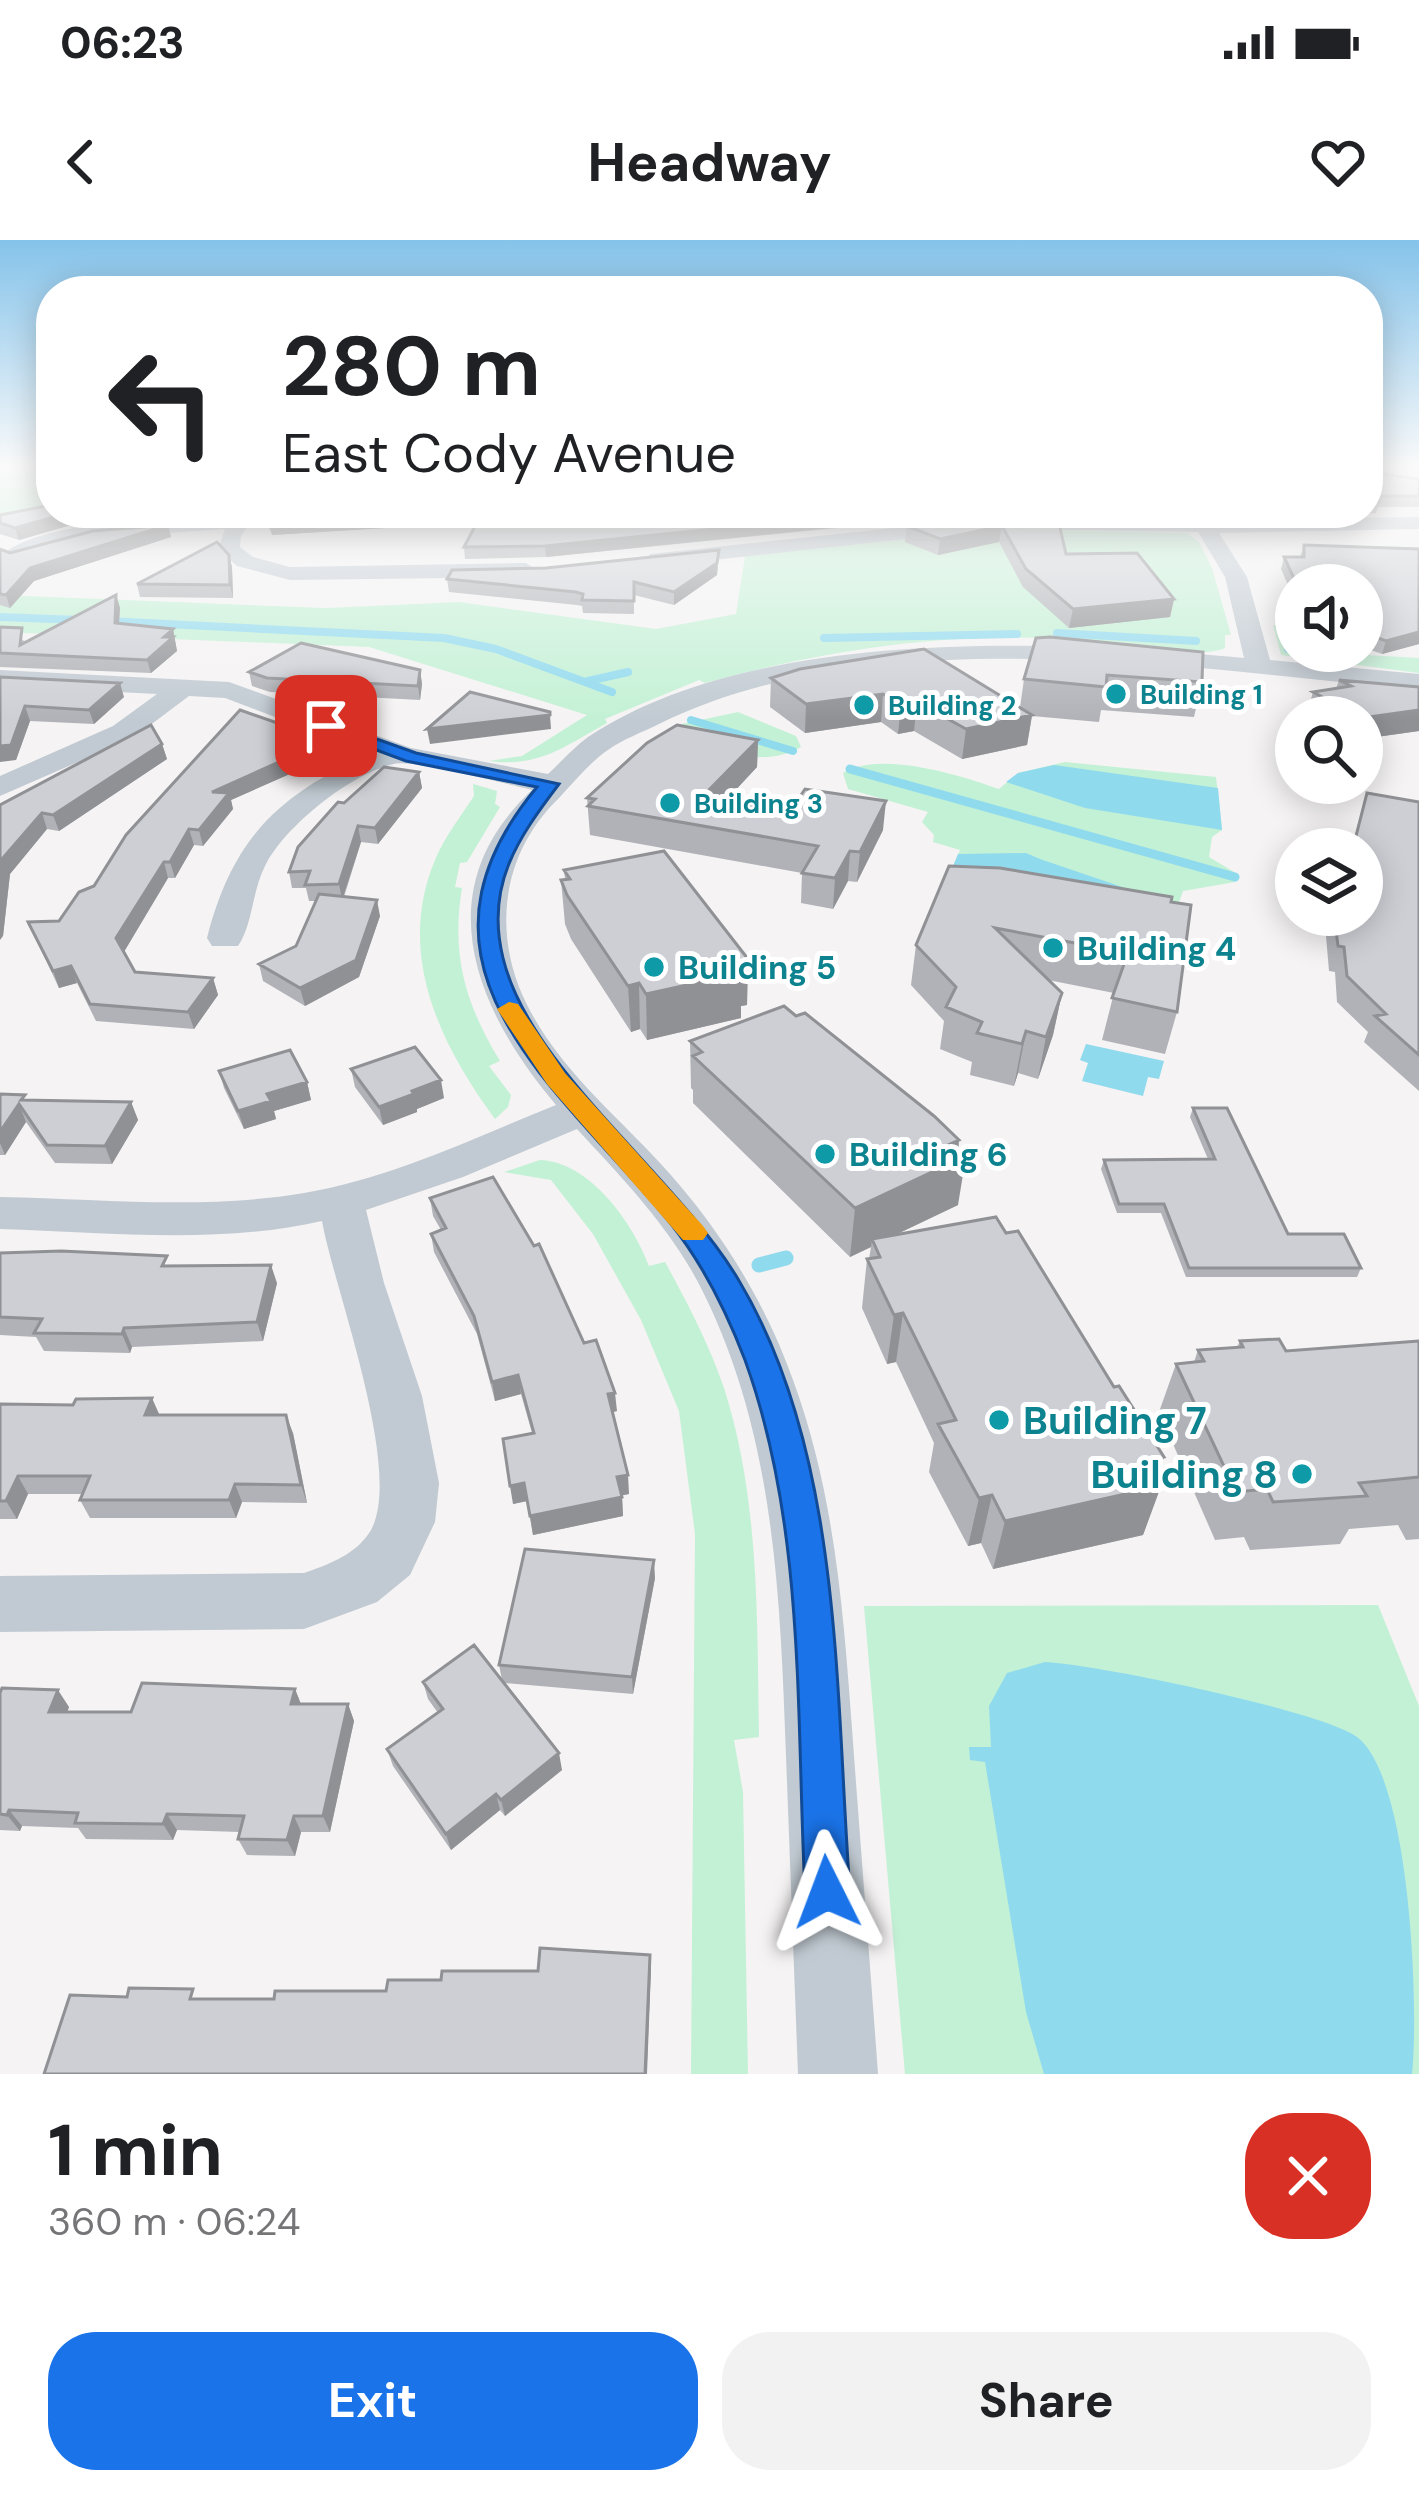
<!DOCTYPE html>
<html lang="en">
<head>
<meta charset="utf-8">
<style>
	:root { --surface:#fff; --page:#f2f2f2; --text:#202124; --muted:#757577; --accent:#1a73e8 }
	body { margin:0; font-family:"DM Sans",sans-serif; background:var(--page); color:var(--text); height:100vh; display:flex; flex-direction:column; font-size:45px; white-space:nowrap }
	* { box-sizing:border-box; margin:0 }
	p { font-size:39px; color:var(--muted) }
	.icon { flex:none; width:66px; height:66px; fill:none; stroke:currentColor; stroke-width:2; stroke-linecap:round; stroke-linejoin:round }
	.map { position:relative; height:1834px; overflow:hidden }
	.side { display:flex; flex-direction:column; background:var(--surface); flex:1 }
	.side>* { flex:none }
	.top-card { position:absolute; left:36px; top:36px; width:1347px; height:252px; border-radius:48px; box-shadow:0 6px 30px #0003; background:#fff; color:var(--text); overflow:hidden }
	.controls { position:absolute; left:1275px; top:324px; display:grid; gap:24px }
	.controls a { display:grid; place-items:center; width:108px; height:108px; border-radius:50%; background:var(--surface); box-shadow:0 6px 30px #0003; font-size:60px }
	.pin { position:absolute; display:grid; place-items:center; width:102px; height:102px; color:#fff; margin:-51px; border-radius:24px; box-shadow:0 6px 18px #0006 }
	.me { position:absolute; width:132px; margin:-66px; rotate:357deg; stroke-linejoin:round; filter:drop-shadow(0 0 9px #0008) }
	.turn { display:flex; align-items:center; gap:42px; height:252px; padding:0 48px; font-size:54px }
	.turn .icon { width:156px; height:156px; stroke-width:2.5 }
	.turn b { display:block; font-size:84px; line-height:102px }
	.round { display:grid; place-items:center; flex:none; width:126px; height:126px; border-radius:48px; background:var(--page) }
	.head { display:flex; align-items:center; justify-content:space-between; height:204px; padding:0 48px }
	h1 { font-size:72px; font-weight:700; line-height:90px }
	.primary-button { display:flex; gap:24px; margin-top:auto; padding:24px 48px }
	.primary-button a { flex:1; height:138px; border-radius:48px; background:var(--accent); color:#fff; font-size:48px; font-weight:700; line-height:138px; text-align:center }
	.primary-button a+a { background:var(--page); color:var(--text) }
	.status { display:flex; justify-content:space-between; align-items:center; height:84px; padding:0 60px; background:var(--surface); direction:ltr }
	.status svg { height:33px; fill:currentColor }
	header { display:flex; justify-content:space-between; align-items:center; height:156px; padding:0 48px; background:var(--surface); font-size:54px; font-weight:700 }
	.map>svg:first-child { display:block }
</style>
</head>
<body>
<div class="status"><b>06:23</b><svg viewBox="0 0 49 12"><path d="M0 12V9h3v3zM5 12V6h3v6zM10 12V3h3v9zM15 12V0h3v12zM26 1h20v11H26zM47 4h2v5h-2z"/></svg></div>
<header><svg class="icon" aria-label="back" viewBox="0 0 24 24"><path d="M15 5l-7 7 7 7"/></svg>Headway<svg class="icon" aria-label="heart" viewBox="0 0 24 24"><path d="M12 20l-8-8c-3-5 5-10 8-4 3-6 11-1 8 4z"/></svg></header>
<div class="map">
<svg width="1419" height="1834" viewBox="0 0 1419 1834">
	<rect width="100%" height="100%" fill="#f5f3f3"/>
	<path fill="#c3f1d5" d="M0,224h51v46l-51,4z
		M1002,289l185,4 12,9 13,26 19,67h-6v13c-30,14 -139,-9 -179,-10 -116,-4 -228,14 -341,45l-6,-3 -94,39 2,4c-42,23 -68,45 -118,38l33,-5 65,-41 -218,-68 -369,-15v-37l326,13 133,-6 197,27 80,-15 9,-58z
		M1273,385l23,2v24l123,7v15l-138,-18z
		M738,472l58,24 5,11c-37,22 -90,3 -128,-7l9,-16z
		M1065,522l151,15 6,53 -10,7 -3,20 25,15 1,10 -52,9 -8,23 -226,-38 11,-26 -27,-8 1,-7 -12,-13 6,-10 -80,-23 -5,-16c37,-23 117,2 156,16l19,-16z
		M473,544l24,7 -2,13 5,3 -33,55 -7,1 -5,24 7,1c-11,66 3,116 38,173l-11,5 22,29 -3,12 -13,12c-56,-76 -99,-166 -60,-259 9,-22 26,-44 39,-64z
		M540,920c50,2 93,63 109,106l16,-4c22,40 44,82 59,126 36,112 33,233 35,349l-25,3 9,52 5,282h-57l4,-540 -16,-123 -38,-91 -48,-86 -42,-54 -47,-8z
		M1378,1365l41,101v368h-514l-41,-468z"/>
	<path fill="#90daee" d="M1054,525l164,23 4,42 -137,-22 -79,-26 12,-9z
		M1026,613l14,6 138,47 -229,-30 9,-22z
		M1086,804l78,17 -5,18 -11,-2 -5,19 -61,-15 6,-18 -8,-3z
		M1045,1422c50,2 277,49 312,75 54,40 62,274 55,337h-368l-18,-62 -41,-250 -15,-2 -1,-13h22l-2,-41 18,-33z"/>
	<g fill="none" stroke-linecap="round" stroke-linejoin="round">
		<path stroke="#90daee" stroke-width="8" d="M0,377l80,3
			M107,381l337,17 52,11 116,43
			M1057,393l139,8
			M824,398l193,-4
			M1288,409l6,-1 -3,-33
			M588,441l40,-9
			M691,480l102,31"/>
		<path stroke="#90daee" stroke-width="9" d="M850,529l385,108"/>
		<path stroke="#90daee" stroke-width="12" d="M777,1020l9,-2"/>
		<path stroke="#90daee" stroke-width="15" d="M759,1025l27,-7"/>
		<path fill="#c1cad2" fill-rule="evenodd" d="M237,273h20l-16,23 -1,11 13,10 37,10 236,-4 11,7 -11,7 -236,3 -53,-14 -19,-17 7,-20 -129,9 -83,23 -11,-6c43,-37 175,-37 232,-38z
			M1187,273h20l5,7 207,-3v12l-200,4 28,44 23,83 149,14v16c-230,-22 -546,-72 -760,34 -16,8 -36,15 -51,26 -18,12 -34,32 -49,48 -52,50 -66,121 -40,189 31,77 98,127 151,187 53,60 96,130 123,206 43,117 51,239 60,362 8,110 17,221 25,332h-80c-4,-106 -8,-212 -12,-318 -6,-162 -11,-323 -86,-470 -31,-60 -78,-108 -123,-157l-114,48 -97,33 18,73 38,113 17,87 -4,39 -25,53 -33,27 -73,27 -304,3v-56l304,-3c23,-8 48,-17 63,-37 42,-52 -33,-247 -45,-315 -105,24 -216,11 -322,8v-32c101,2 204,13 304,-4 88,-15 170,-55 252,-88 -81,-96 -131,-215 -24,-315 -26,-6 -118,-31 -138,-26 -44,10 -109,62 -129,102 -13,25 -12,58 -27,80h-26l-5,-8c26,-101 71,-142 163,-185l-145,-55 -36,-2 -56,42 -133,58v-20l113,-50 44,-32 -157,-8v-16l229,12 182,66 137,26c13,-12 26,-27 40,-37 168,-111 463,-97 656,-79l-19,-81 -27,-45 -201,-3 -339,37 -11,-7 3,-5 347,-37 194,3z"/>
	</g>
	<path fill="#b0b2b7" d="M1370,224h49v5z
		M1368,232l51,7v28h-41l-2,6 -69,2 -7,-2h68z
		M262,273h772l-57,1 -431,43 -81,2 -1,-12 13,-25 -205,13z
		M0,275h146l-68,8 -59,17 -19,-6z
		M1058,279l8,35 108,45 -4,18 -101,11 -46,-41 -24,-45 -61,13 -33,-13 2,-16z
		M168,285l3,12 -137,44 -24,27 -10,-3v-56l10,4z
		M1304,305l115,4v95l-37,10 -20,-7v-62h-66v18l-15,-34 3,-12h16z
		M229,315l3,12 1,31 -93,-1 -3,-13z
		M718,322l-1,13 -43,30 -40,-10v19l-51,-1 -1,-7 -5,-1 -128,-13 -2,-13z
		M116,355l4,13 -1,16 54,5 4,22 -26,22 -151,-6v-40l26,15z
		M1036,398l166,44 -8,35 -93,-7 -2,12 -67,-6 -5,29 -65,14 -48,-28 -16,3 -17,-12 -76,11 -35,-26 1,-29 249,30 4,-29z
		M420,430l2,14 -2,16 -150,-8 -18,-6 -3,-14z
		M0,437l124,20 -30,27 -64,-3 -14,39z
		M1339,440l80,7v44l-57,8v-22h-49l-6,-4 6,-21 23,-3z
		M289,487l3,15v31l-61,27 2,9 -30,37 -9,-1 -19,33h-7l-44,74 11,20 78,6 5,17 -24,34 -98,-8 -19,-38 -18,5 -31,-66 31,-1 35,-35z
		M758,500l-1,27 -28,30 154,33 -26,52 -9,-1 -15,28 -32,-6 1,-30 -212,-38 -3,-37z
		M162,504l5,15 -108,72 -12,-2 -37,45 -7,62 -3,-131z
		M419,532l3,16 -44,56 -17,-2 -17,55 36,19 -21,61 -54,29 -42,-25 -4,-17 37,-18 20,-45h-7l-3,-13h-14l-3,-16 55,-69z
		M1367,553l52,9v289l-55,-49 4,-10 -31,-30 -2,-30 -6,-1 -4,-47 3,-9h34v-66h-11z
		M949,626l222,36 6,110 -12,42 -63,-14 12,-47 -66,-13 14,13 -9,42 -15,44 -20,-6 -4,13 -44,-11 2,-13 -32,-13 4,-28 -33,-36 5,-40z
		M564,630l184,89 -1,46 -6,1v12l-94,22 -7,-11 -9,3 -60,-93 -6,-15 -4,-44 4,-1z
		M690,801l269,99 -1,65 -63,30 111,-2 158,224 -8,22 5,7 -18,49 -150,34 -12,-26 -13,3 -39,-74 5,-29 -38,-81 -9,2 -25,-56 5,-49h2l2,-12 -21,10 -157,-154v-13l-2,-2z
		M351,829l93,29 -27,11v3l-34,13 -28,-38z
		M219,831l88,11 4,18 -37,11 2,8 -32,10 -20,-41z
		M0,854l27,6 104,2 7,18 -26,44 -57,-1 -29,-41 -21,33h-5z
		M1193,868l95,126 73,34 -4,9h-171l-25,-64h-44l-16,-44 3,-9 104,-1 -18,-42z
		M430,958l154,145 33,68 -5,1 17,82 -7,1 1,21 -90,19 -6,-34 -14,3 19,-71 -11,-39 -26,7 -18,-67 -43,-82 -3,-18 10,-4 -8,-14z
		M0,1013l170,13 107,17 -14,58 -131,6 -2,6 -86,-2 -8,-14 -36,-2z
		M1240,1101l46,10 133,-10v198l-13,1 -8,-15 -49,4 -9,15 -90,6 -6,-13 -29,3 -56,-128 17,-48 18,-2 4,-12 39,-3z
		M0,1164l160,11 133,18 14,70 -65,-1 -6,16h-146l-10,-18 2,-6h-54l-11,25h-17z
		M655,1338l-22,116 -129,-11 58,87 -57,46 -5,-6 -49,40 -58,-84 -6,-17 51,-36 -10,-14 -5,-17 79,-2 -3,-15z
		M295,1449l6,15h47l6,17 -24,111h-29l-6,24 -48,-1 -9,-16 2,-7 -63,-2 -4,10 -87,-1 -8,-11 -56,-2 -2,5 -20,-1v-137l69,14 -2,5h64z"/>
	<path fill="#909195" d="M68,273h77l1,2 -68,8 -59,17 -4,-12z
		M444,273h39l1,9 -212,13 -2,-11z
		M872,273h105l-431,44 -1,-11z
		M168,285l3,12 -137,44 -24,27 -4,-13 24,-27z
		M1002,286l-3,16 -61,13 2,-16z
		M719,310l-2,25 -43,30v-13z
		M229,315l3,12 1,31 -3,-13z
		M116,355l4,13 -2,28 -3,-13z
		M1174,359l-4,18 -101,11 4,-19z
		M173,389l4,22 -26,22 -4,-13 17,-23z
		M1419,392v12l-37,10 4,-13z
		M420,430l2,14 -2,16 -2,-14z
		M120,443l4,14 -30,27 -5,-14z
		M883,454l-2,28 -76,11 1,-29z
		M917,462l-3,29 -16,3 3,-29z
		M25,466l5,15 -14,39 -16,2v-16z
		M1419,470v21l-57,8v-21z
		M550,475l1,14 -121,15 -3,-15z
		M1032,475l-5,30 -65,14 4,-30z
		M289,487l3,15v31l-61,27 2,9 -30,37 -4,-16 13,-38z
		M758,500l-1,27 -52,56v-29z
		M162,504l5,15 -108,72 -6,-16z
		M419,532l3,16 -44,56 -3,-16z
		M886,561l-3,29 -26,52 3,-30z
		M42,573l5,16 -37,45 -7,62 -3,4v-55l3,-27z
		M358,586l3,16 -19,58 -3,-16z
		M189,589l5,16 -19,33 -5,-16z
		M850,611l-2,30 -15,28 2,-31z
		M164,622l4,16 -46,77 -6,-17z
		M377,660l3,16 -21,61 -54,29 -5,-18z
		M748,719l-1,46 -6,1v12l-94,22 -1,-46 83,-32z
		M71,726l6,17 -18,5 -6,-17z
		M213,738l5,17 -24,34 -6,-17z
		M639,743l1,46 -9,3 -3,-46z
		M1062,753l-9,42 -15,44 8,-42z
		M1026,791l-8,42 -4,13 8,-42z
		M441,840l3,18 -27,11v3l-34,13 -4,-18 33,-16z
		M307,842l4,18 -37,11 2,8 -32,10 -6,-18 29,-17z
		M131,862l7,18 -26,44 -7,-18z
		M19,864l7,18 -21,33 -5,-12v-11z
		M959,900l-3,21 10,-5 -8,49 -84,40 -2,-6 -1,8 -21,10 5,-49z
		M271,1025l6,18 -14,58 -6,-19z
		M903,1073l-7,49 -9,2 7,-49z
		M124,1088l8,19 -2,6 -8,-19z
		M518,1135l3,19 -26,7 -3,-19z
		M615,1153l2,18 -8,2 -1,-19z
		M152,1158l8,18 -15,-1z
		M286,1175l7,18 14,70 -6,-18z
		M1164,1217l-11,31 8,-2 -18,49 -150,34 12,-48 140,-60z
		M628,1235l1,19 -10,2 -2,-19z
		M18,1236l10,18 -11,25 -11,-18z
		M524,1243l3,18 -14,3 -3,-18z
		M235,1244l7,18 -6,16 -7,-18z
		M992,1255l-11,48 -13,3 11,-48z
		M622,1257l1,19 -90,19 -3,-19z
		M654,1320l1,18 -22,116 -1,-17z
		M295,1449l7,18 -11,-3z
		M58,1450l11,17 -8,22 -12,-17z
		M348,1464l6,17 -24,111 -7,-16z
		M559,1513l3,17 -57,46 -4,-16z
		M496,1554l4,16 -49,40 -5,-16z
		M9,1570l13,16 -2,5 -13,-16z
		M167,1574l10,16 -4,10 -10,-16z
		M294,1576l7,16 -6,24 -8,-16z
		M650,1715l1,15 -4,104h-2z"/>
	<path fill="#cdcfd5" stroke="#909195" stroke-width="3" d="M1368,232l51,7v17h-40v6h-11z
		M51,265v8h17l-53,15 -15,-5v-8z
		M265,273h179l-174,11z
		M482,273h390l-327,33 -81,1z
		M979,278l79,1 8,35 71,-1 37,46 -101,10 -47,-40 -24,-43 -62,13 -33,-13z
		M168,285l-138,43 -24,27 -6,-1v-45l10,4 83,-22z
		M217,302l12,13 1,30 -93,-1z
		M1304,305l115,4v83l-33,9 -24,-9v-47h-65l-13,-28h20z
		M719,310l-2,13 -43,29 -40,-10v19l-52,-1 1,-6 -7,-2 -129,-13 5,-9 94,-2z
		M116,355l-1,28 58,6 -9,8h9l-26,23 -147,-7v-26l22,1 -2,17z
		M1050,397l153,15 -1,30 -95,-7 -1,12 -82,-8 12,-41z
		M301,403l119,27 -2,16 -151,-8 -18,-6z
		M924,409l108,66 -66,14 -49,-27 -16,3 -18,-11 -77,10 -35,-26 29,-9z
		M0,437l120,6 -31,27 -64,-4 -14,39 -11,1z
		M1339,440l80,7v23l-57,8 -49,-26 38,-6z
		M470,452l80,20v3l-123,14z
		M240,470l49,17 -1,31 -76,34 17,1 -30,37 -10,-1 -19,33h-6l-48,76 19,34 78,6 -25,34 -98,-8 -19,-38 -18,5 -25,-49 31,-1 20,-29 15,-6 32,-51z
		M151,485l11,19 -109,71 -11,-2 -39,45 -3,27v-80z
		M677,485l81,15 -53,54 88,13 12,-18 81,12 -26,51 -10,-1 -15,27 -33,-5 16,-27 -230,-40 7,-7 -8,-1 60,-55z
		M384,527l35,5 -44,56 -17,-2 -19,58 -34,1 5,-14 -21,1 9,-25 40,-45 6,1z
		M1367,553l52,9v253l-44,-39 11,-2 -39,-38 -3,-29 -6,-1 -4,-31h28v-19h3l-3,-17v-30h-5l-2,-9z
		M664,611l84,108 -19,3 13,11 -96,21 -7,-11 -11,3 -61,-91 -6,-15 9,-1 -6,-9z
		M949,626l51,2 172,29 -1,5 20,3 -14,107 -65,-14 16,-45 -133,-25 67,65 -16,44 -20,-6 -4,13 -45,-11 5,-11 -36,-15 10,-20 -40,-42z
		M319,654l58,6 -21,60 -56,28 -41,-24 37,-18z
		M784,766l12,10 9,-3 129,103 25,24 -9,4 16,12 -111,52 -162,-152 9,-4 -12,-11z
		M415,807l26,33 -29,11 2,3 -35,13 -28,-38z
		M290,810l17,32 -40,12 4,7 -33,10 -19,-40z
		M0,854l25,1 -4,5 110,2 -26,44 -58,-1 -28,-41 -19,28z
		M1193,868h34l61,126h56l17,34h-172l-25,-64h-45l-15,-44 111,-1z
		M493,937l41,69 5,-2 45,99 12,-3 19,53 -7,1 20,81 -11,2 5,20 -92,19 -6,-33 -14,3 -7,-47 31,-6 -16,-58 -26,7 -18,-66 -43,-82 15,-6 -16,-30z
		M996,977l10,16 12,-2 96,156 5,-1 45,71 -19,4 16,25 -156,35 -13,-26 -13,3 -41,-74 18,-4 -53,-107 -9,2 -27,-56 13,-2 -8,-18z
		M61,1011l106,5 -5,10 109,-1 -14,57 -133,6 -2,6 -88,-1 8,-14 -42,-2v-64z
		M1279,1099l7,12 133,-10v136l-60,6 8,13 -94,6 -6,-13 -31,3 -60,-128 28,-3 -6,-11 45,-3 -3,-6z
		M152,1158l-7,17h141l15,70 -66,-1 -6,16h-149l10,-24h-72l-12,25h-6v-97l73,1 3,-6z
		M525,1309l129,11 -22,117 -133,-12z
		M474,1405l85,108 -58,47 -5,-6 -50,40 -59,-85 56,-40 -20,-27z
		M142,1443l153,6 -4,15h57l-25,112h-29l-7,24 -49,-1 6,-23 -77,-2 -4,10 -88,-1 3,-10 -69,-3 -2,5 -7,-1v-121l2,-5 56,2 -9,22h82z
		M540,1708l110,7 -5,119h-601l26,-79 57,2 2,-9 64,1 -3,10h84l1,-8h111l2,-11h53l1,-9h96z"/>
	<linearGradient id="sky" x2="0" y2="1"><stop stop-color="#85c3ea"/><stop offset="0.47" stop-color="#fafafa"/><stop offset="1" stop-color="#fafafa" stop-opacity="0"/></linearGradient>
	<rect width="1419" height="481" fill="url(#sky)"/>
	<path fill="#1a73e8" stroke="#114b97" stroke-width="3" d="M326,481l90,32 143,31c-41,54 -74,101 -56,174 27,112 172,216 235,321 106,176 97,415 112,613l-7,16 -16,7 -15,-7 -7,-16c-9,-175 1,-364 -60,-532 -18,-47 -42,-96 -74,-136 -111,-137 -285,-256 -134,-437l-131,-26 -86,-32v-7z"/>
	<path fill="#f59e0b" d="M509,762l9,2 47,69 138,153 5,7 -5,7h-20l-136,-156 -50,-75z"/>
	<g fill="#0f9aa8" stroke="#fff" stroke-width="4.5">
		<circle cx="1116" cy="454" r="12"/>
		<circle cx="864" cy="465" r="12"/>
		<circle cx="670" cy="563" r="12"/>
		<circle cx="1053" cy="708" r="12"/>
		<circle cx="654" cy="727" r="12"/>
		<circle cx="825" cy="914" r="12"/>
		<circle cx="999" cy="1180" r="12"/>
		<circle cx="1302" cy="1234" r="12"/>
	</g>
	<g text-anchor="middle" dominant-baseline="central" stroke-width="10" stroke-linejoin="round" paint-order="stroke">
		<g font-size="27" font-weight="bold" fill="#0d838f" stroke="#fff" text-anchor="start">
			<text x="1140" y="454">Building 1</text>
			<text x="888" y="465">Building 2</text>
			<text x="694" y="563">Building 3</text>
		</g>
		<g font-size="33" font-weight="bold" fill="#0d838f" stroke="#fff" text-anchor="start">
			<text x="1077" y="708">Building 4</text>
			<text x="678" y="727">Building 5</text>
			<text x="849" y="914">Building 6</text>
		</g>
		<g font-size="39" font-weight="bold" fill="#0d838f" stroke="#fff" text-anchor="start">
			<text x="1023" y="1180">Building 7</text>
			<text x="1278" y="1234" text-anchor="end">Building 8</text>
		</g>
	</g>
</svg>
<div class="controls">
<a><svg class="icon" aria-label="sound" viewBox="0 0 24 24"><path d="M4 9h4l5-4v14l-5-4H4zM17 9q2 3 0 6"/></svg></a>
<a><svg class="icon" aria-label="search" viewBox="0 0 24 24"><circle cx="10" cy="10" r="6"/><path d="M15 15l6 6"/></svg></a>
<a><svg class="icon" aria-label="layers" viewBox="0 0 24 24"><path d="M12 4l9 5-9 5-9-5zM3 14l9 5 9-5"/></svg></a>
</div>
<div class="pin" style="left:326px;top:486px;background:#d93025"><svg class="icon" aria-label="arrive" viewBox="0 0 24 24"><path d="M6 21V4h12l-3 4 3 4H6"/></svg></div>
<svg class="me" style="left:827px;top:1652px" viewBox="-20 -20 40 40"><path d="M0-17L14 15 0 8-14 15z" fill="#1a73e8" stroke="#fff" stroke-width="4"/></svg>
<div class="top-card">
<div class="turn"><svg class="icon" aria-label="left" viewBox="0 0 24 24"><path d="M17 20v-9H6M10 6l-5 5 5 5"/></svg><div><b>280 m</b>East Cody Avenue</div></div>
</div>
</div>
<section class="side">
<div class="head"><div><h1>1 min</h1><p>360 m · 06:24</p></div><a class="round" style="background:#d93025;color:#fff"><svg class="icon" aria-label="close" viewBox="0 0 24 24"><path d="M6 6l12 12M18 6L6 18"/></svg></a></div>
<div class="primary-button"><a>Exit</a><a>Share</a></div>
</section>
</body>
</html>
